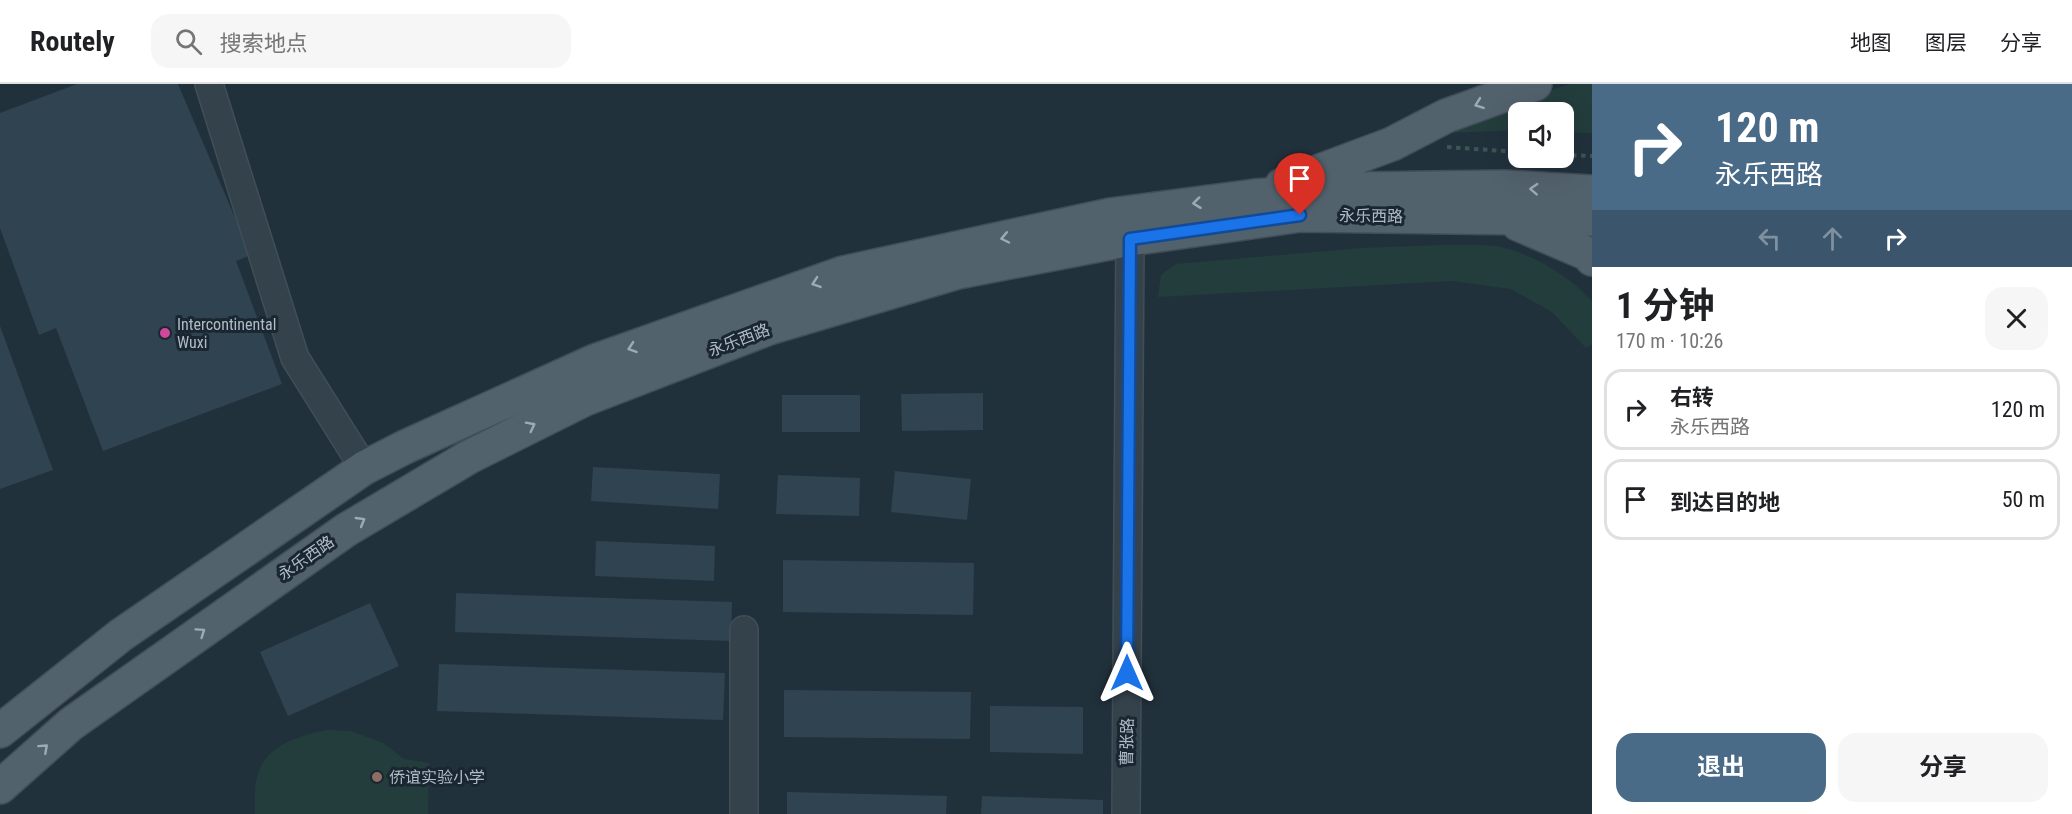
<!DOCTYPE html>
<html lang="zh">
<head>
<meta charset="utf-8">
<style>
	:root { --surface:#fff; --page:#f6f6f6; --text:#202124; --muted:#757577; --line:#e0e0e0; --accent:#4a6b87 }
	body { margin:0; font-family:"Roboto Condensed","Noto Sans SC",sans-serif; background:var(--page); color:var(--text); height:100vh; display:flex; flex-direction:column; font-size:22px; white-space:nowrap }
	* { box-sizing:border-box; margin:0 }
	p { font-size:20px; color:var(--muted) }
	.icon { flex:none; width:33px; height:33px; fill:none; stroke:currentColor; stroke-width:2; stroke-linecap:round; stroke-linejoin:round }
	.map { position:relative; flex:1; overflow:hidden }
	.details { display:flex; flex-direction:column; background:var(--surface); width:480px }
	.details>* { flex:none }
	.banner { background:#4a6b87; color:#fff; overflow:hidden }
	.buttons { position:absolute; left:1508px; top:18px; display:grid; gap:12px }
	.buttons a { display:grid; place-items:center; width:66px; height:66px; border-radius:12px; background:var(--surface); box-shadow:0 6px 24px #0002; font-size:30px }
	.pin { position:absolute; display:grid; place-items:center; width:51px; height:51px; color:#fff; margin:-62px -26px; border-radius:50% 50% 50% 0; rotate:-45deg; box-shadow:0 0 6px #0007 }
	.pin .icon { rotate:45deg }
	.me { position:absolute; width:66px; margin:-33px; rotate:0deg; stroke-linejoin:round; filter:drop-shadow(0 0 4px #0008) }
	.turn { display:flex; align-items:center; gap:21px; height:126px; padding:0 24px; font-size:27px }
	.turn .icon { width:78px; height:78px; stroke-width:2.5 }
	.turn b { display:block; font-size:42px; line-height:51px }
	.lanes { display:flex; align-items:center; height:57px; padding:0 24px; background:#0003; justify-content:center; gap:30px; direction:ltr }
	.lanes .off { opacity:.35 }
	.round { display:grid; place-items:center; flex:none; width:63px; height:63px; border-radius:18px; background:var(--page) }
	.overview { display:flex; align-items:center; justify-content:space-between; height:102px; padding:0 24px }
	h1 { font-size:36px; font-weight:700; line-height:45px }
	.button { display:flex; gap:12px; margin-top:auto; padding:12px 24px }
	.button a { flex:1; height:69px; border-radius:18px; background:var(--accent); color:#fff; font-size:24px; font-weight:700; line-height:69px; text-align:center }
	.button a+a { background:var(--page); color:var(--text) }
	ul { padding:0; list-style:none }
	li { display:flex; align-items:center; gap:18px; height:81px; margin:0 12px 9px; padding:0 12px; border:3px solid var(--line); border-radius:18px }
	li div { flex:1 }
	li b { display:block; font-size:22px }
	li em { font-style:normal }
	header { display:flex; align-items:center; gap:36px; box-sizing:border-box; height:84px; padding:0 30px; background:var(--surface); border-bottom:2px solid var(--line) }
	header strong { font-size:28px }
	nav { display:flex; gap:33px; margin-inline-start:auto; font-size:21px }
	.search { width:420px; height:54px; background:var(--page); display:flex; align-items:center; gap:15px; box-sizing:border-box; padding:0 21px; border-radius:18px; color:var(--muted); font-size:22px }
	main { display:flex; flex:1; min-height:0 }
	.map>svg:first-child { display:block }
</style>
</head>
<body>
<header>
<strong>Routely</strong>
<div class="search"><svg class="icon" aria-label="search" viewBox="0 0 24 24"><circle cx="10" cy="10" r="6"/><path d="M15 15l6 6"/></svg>搜索地点</div>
<nav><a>地图</a><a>图层</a><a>分享</a></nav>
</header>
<main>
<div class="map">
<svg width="1592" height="730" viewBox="0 0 1592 730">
	<rect width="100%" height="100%" fill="#21313c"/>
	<path fill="#233d3c" d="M1570,0h22v49l-29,-1v-20h-45v18l-95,4z
		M1443,161c17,0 35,-1 52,1 34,5 74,30 97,55v43l-6,4 -34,-36 -41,-23 -59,-8 -294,16 3,-22 15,-11 186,-16z
		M327,646l23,1 33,12 21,16 25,4 -1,51h-173c0,-11 -1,-23 1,-33 6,-35 42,-45 71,-51z"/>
	<path fill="#2f4351" d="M77,0h101l73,171 -15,6 46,123 -179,67 -47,-123 -17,7 -39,-107v-115z
		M0,242l53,144 -53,19z
		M983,309v37l-81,1 -1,-37z
		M782,311h78v37h-78z
		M593,383l127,7 -2,35 -127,-8z
		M895,387l76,8 -4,41 -76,-8z
		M778,391l82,3 -1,38 -83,-2z
		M596,457l119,5 -1,35 -119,-5z
		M783,476l191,3 -1,52 -190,-3z
		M456,509l276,9 -1,39 -276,-9z
		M370,519l29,63 -111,50 -28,-64z
		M439,580l286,9 -2,47 -286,-9z
		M784,606l187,2 -1,47 -186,-2z
		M990,622l93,1v47l-93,-2z
		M787,708l160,4 -1,18h-159z
		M982,712l121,4v14h-122z"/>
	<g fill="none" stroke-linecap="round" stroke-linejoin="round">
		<g stroke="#414e58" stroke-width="30">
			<path id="minor" d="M209,0l86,274 69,110
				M744,730v-184
				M1126,730l4,-575"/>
		</g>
		<g stroke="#414e58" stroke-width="36">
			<path id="major" d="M1282,101l110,-41 54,-28 89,-32
				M1518,140l70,30 4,5
				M0,647l121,-96 243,-167 41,-21 190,-86 248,-88 267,-58 145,-19 105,-7 145,-2 87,5
				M0,703l71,-63 275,-194 123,-73 116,-58 184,-71 189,-56 172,-33 171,-24 291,4"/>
		</g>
		<path stroke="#3b5553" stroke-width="4" stroke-dasharray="4.5 4.5" stroke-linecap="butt" d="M1447,63l71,5
			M1563,71l29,1"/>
		<use href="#minor" stroke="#34424c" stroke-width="27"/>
		<use href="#major" stroke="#52626c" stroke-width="33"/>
	</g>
	<defs><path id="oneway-chevron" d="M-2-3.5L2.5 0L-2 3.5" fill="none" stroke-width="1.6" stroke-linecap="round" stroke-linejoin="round" transform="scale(1.5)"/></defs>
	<g stroke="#9dabb6">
		<use href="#oneway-chevron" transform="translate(1479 20) rotate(160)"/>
		<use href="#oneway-chevron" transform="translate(1534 105) rotate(-177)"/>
		<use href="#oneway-chevron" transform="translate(1197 119) rotate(173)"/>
		<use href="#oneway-chevron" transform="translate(1005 154) rotate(168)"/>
		<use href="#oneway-chevron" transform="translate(816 199) rotate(161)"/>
		<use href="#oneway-chevron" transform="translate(632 264) rotate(161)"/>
		<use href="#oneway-chevron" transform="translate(531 342) rotate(-27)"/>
		<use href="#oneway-chevron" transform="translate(361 437) rotate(-30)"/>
		<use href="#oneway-chevron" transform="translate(201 548) rotate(-35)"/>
		<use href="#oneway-chevron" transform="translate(44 664) rotate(-42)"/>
	</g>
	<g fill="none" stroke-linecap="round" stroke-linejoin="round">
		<g stroke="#114b97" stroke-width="15">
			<path id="route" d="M1127,589l3,-434 170,-24"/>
		</g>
		<use href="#route" stroke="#1a73e8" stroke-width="10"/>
	</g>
	<circle fill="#d1479c" stroke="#1a2731" stroke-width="2" cx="165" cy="249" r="6"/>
	<circle fill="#8d6e63" stroke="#1a2731" stroke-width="2" cx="377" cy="693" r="6"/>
	<g text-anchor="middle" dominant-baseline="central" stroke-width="6" stroke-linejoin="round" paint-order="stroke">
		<g font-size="16" fill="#b0bdc8" stroke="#1a2731">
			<text transform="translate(1371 132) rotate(1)">永乐西路</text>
			<text transform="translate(739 256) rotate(-21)">永乐西路</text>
			<text transform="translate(306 474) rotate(-35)">永乐西路</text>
			<text transform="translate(1127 658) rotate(-89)">曹张路</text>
		</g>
		<g font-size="16" fill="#b0bdc8" stroke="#1a2731" text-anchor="start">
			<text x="177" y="240">Intercontinental<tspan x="177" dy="18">Wuxi</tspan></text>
			<text x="389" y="693">侨谊实验小学</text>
		</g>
	</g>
</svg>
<div class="buttons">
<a><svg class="icon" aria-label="sound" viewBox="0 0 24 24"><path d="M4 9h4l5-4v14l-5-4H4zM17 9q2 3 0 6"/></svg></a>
</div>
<div class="pin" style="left:1300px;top:131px;background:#d93025"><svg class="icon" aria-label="arrive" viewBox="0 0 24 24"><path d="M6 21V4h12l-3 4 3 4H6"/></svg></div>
<svg class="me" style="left:1127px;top:589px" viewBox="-20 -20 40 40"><path d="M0-17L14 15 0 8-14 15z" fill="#1a73e8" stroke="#fff" stroke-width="4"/></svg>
</div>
<section class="details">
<div class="banner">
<div class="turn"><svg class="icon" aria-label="right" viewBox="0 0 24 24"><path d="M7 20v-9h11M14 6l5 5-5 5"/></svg><div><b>120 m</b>永乐西路</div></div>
<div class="lanes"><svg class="icon off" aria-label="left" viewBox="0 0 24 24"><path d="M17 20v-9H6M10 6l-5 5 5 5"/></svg><svg class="icon off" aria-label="ahead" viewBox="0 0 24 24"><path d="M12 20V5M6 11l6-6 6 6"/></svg><svg class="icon" aria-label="right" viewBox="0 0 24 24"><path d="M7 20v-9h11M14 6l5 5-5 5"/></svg></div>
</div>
<div class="overview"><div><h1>1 分钟</h1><p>170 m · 10:26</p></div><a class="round"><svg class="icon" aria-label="close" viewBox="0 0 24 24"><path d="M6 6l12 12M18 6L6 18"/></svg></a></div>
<ul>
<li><svg class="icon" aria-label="right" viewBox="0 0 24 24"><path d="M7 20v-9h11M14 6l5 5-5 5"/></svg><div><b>右转</b><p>永乐西路</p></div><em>120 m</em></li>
<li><svg class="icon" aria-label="arrive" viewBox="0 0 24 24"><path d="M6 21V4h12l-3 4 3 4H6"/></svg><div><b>到达目的地</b></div><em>50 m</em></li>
</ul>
<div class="button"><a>退出</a><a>分享</a></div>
</section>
</main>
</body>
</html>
